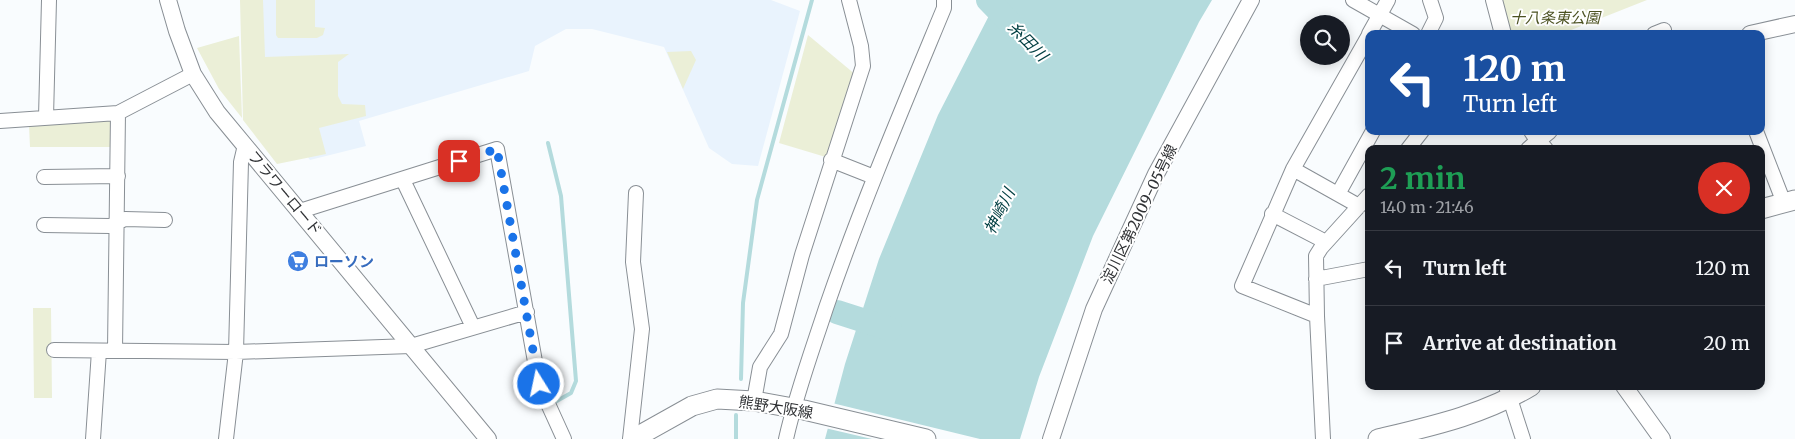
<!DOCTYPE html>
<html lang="en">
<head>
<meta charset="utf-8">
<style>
	:root { --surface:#171b24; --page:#20242c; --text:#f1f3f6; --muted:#9ea1a6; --line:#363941 }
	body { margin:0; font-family:Merriweather,"Noto Sans JP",serif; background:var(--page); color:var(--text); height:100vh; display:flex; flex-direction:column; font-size:19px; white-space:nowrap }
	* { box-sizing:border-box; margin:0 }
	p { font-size:16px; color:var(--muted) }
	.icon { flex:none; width:28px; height:28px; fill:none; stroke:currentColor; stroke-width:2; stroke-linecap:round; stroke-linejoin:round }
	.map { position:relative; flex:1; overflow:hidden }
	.side { position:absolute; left:1365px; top:145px; width:400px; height:245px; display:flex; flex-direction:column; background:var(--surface); border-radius:10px; box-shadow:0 2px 12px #0003 }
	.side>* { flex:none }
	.hud { position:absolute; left:1365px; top:30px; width:400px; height:105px; border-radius:10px; box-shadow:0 2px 12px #0003; background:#1a4fa0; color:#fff; overflow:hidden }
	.fabs { position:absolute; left:1300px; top:15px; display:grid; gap:10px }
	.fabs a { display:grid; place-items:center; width:50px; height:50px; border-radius:50%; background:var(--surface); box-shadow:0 2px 12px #0003; font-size:25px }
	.pin { position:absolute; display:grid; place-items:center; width:42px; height:42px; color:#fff; margin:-21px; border-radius:10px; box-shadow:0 2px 8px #0006 }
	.me { position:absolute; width:55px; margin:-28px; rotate:350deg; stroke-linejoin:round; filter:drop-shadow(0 0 4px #0008) }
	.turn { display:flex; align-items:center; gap:18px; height:105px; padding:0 15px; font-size:22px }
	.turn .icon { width:65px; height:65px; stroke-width:2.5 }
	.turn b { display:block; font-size:35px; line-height:42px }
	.round { display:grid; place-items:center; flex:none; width:52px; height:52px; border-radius:26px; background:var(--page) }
	.overview { display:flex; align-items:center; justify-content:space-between; height:85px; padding:0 15px }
	h1 { font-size:30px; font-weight:700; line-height:38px; color:#1e9e55 }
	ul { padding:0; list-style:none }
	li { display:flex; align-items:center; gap:15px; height:75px; padding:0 15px; border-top:1px solid var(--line) }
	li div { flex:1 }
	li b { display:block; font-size:19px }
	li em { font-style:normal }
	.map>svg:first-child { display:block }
</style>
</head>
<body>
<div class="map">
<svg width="1795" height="439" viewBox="0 0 1795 439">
	<rect width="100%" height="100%" fill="#f9fcfe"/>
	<path fill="#e9f3fd" d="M243,0h528l29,11 -42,155 -26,-2 -23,-16 -45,-101 -72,-18h-26l-31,17 -6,25 -170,50 7,25 -56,14 -3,-4 -29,5z"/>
	<path fill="#ebefd7" d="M240,0h23l2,57 84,-3 -11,8v34l4,8 23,1 1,11 -47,12 7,26 -49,10 -34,-44z
		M276,0h39v27l10,1 -2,7 -6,3h-39l-2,-3z
		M1502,0h145l-86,34h-51z
		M808,35l48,40 -27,83 -50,-15z
		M239,36l3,82 -23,-29 -22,-41z
		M691,51l5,9 -13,29 -16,-37z
		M107,118l6,5 -1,24h-82l-1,-22z
		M33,308h18l1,90h-18z"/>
	<path fill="#b4dbdd" d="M997,0h215l-13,22 -106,214 -54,141 -19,62h-195l20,-75 34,-105 59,-144z"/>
	<path fill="#f9fcfe" d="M832,403l148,36h-108l-47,-11z"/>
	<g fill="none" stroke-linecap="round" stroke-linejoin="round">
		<path stroke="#b4dbdd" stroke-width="4" d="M548,143l13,53 15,185 -5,12 -16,9
			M741,379l2,-76 14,-103 55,-200
			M736,439v-24"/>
		<path stroke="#b4dbdd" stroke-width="24" d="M988,0l28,29
			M837,312l53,17"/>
		<g stroke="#898f95" stroke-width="16">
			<path id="minor" d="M1353,0l60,34
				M1369,34l19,-34
				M1428,34l8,-16 -6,-18
				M1654,34l10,-4
				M46,117l3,-117
				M0,121l118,-8 75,-39
				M1756,131l28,72
				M1408,149l14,-18
				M1528,149l10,-9 8,9
				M831,160l43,17
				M1293,169l66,37
				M44,177l74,-1
				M403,180l70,147
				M1338,194l35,-63
				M300,211l197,-62 42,235 25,55
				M1272,214l54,28
				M44,225l66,1 15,-7 40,1
				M1316,279l53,-10
				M1317,316l-1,-60 5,-8 48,-53
				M54,350l182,2 175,-6 116,-34
				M115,350l3,-237
				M1506,386l17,53
				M754,401l6,-34 21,-33 21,-79 61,-189 -2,-20 -12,-46
				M93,439l6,-88
				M226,439l10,-87 5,-190 4,-17
				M630,439l12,-110 -9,-67 3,-69
				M786,439c10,-45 26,-88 40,-131 35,-102 77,-201 118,-300v-8
				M1323,439l-6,-123 -75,-30 51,-117 76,-134"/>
		</g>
		<g stroke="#898f95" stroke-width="18">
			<path id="tertiary" d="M168,0l9,31 16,43 24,38 271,327
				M1494,0l9,34
				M1750,34l45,-10
				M1532,131l6,9 11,-9
				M1624,386l38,53
				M1051,439l43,-130 62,-135 95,-174"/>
		</g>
		<g stroke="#898f95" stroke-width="21">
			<path id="secondary" d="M1761,209l34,-9
				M633,439l59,-33 25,-7 37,2 50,9 122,29
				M1378,439c54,-13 105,-24 153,-53"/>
		</g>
		<use href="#minor" stroke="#fff" stroke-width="14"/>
		<use href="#tertiary" stroke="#fff" stroke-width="16"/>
		<use href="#secondary" stroke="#fff" stroke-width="19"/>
	</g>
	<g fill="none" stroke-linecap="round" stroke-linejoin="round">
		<path stroke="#1a73e8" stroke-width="9" stroke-dasharray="0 16.2" d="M459,161l38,-12 42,235"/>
	</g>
	<defs>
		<g id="supermarket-disc" transform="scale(1.125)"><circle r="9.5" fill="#3f7fe0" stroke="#fff"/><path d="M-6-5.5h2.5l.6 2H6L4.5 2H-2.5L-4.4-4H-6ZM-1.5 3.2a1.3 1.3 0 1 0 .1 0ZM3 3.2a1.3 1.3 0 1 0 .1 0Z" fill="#fff"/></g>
	</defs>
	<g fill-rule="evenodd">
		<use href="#supermarket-disc" x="298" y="261"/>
	</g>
	<g text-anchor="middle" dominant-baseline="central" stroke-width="4" stroke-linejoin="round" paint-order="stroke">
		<g font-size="15" font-style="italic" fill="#4c5222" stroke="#fff">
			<text x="1555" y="17">十八条東公園</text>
		</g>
		<g font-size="15" fill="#303235" stroke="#fff">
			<text transform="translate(285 193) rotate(50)">フラワーロード</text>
			<text transform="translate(1139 214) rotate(-64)">淀川区第2009-05号線</text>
			<text transform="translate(776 407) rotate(9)">熊野大阪線</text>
		</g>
		<g font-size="15" font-weight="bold" fill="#366cbe" stroke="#fff" text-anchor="start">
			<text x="314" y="261">ローソン</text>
		</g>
		<g font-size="16" font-style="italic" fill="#003e41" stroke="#fff">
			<text transform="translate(1028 41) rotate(45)">糸田川</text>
			<text transform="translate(999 211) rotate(-64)">神崎川</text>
		</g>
	</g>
</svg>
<div class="fabs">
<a><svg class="icon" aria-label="search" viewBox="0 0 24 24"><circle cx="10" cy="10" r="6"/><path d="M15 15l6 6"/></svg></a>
</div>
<div class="pin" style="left:459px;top:161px;background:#d93025"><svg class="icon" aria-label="arrive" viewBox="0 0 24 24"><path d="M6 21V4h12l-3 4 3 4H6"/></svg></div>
<svg class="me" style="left:539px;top:384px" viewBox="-20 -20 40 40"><circle r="17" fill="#1a73e8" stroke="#fff" stroke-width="3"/><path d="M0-11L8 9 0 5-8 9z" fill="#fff"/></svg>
<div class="hud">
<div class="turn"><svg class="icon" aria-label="left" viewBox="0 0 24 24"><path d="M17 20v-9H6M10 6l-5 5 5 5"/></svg><div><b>120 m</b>Turn left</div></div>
</div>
<section class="side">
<div class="overview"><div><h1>2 min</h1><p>140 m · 21:46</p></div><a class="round" style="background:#d93025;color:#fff"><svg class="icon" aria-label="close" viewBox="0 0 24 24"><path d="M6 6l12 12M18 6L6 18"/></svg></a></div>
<ul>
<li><svg class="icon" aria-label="left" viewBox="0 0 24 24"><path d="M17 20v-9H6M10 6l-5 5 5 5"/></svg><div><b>Turn left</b></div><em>120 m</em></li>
<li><svg class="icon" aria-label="arrive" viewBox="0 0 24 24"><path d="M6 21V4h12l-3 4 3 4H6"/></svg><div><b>Arrive at destination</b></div><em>20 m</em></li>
</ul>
</section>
</div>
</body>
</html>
